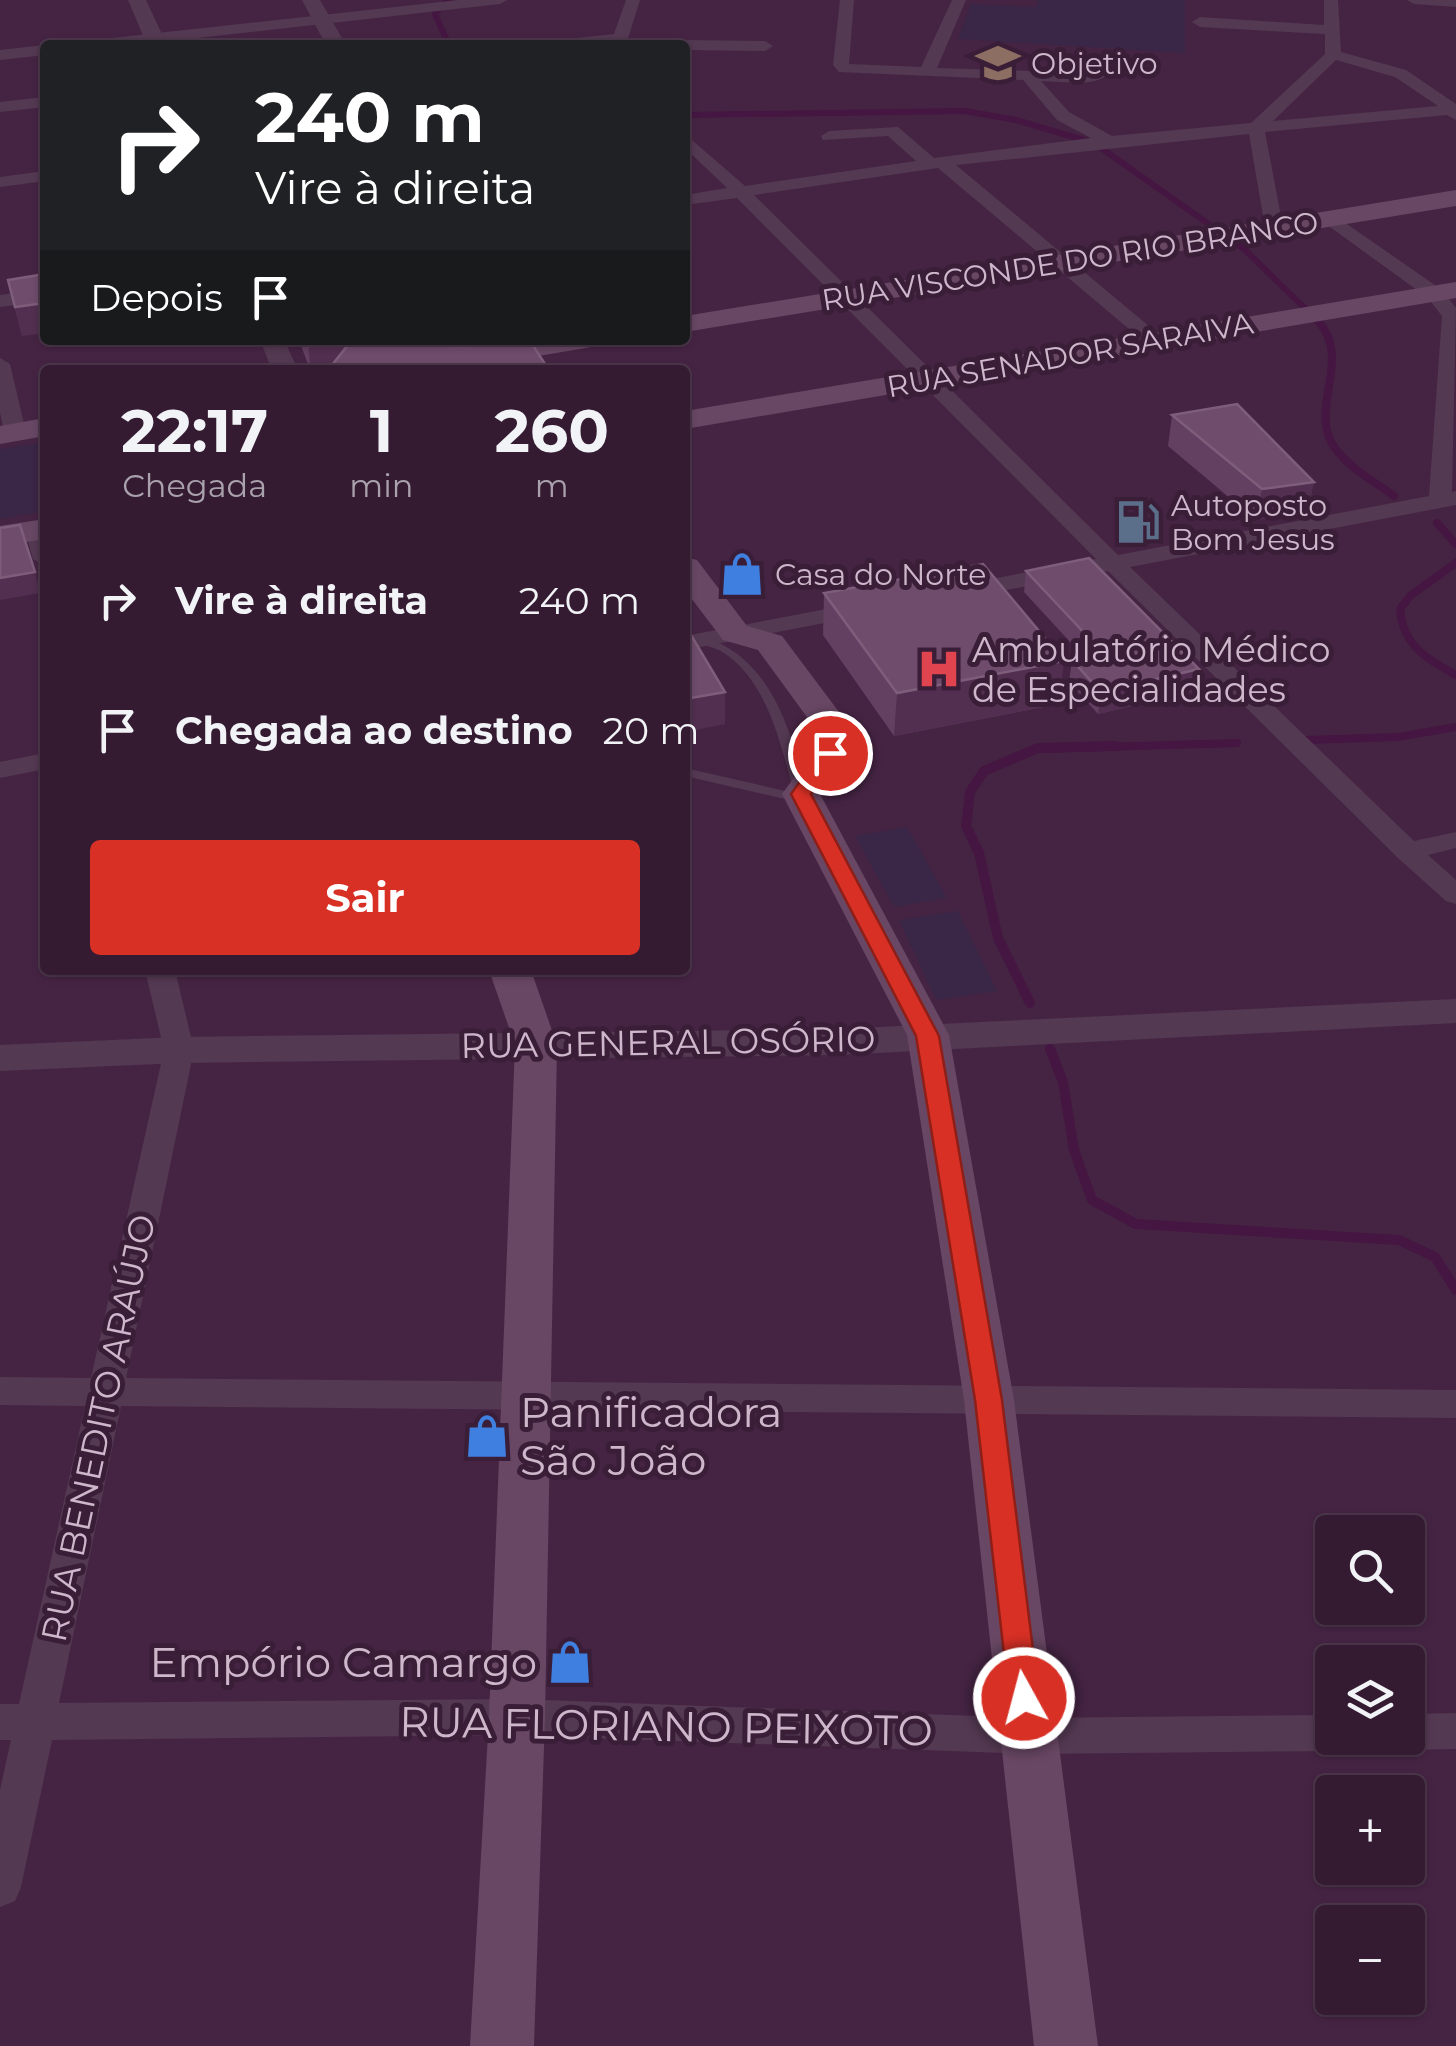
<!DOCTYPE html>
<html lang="pt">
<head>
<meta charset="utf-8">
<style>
	:root { --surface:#341b32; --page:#3f283e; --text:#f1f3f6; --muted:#a9a1ac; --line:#4e394d; --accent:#d93025 }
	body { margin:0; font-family:Montserrat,sans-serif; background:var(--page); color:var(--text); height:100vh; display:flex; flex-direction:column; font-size:38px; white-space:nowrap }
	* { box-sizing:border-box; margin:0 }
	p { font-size:32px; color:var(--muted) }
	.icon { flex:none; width:55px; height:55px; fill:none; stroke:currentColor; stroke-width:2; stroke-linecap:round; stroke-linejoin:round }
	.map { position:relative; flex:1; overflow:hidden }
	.side { position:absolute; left:40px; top:365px; width:650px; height:610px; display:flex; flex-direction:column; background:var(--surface); border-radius:10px; box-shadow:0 2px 8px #0004,0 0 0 2px var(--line) }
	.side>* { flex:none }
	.top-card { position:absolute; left:40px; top:40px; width:650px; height:305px; border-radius:10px; box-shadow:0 2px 8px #0004,0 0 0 2px var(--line); background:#202124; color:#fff; overflow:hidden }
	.controls { position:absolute; left:1315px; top:1515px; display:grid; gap:20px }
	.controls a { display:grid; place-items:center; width:110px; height:110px; border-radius:10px; background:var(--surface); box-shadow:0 2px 8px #0004,0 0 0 2px var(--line); font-size:50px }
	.pin { position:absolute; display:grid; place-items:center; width:85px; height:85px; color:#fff; margin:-42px; border:5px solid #fff; border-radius:50%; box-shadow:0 2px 10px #0007 }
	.me { position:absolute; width:110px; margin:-55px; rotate:353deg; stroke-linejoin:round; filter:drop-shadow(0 0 8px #0008) }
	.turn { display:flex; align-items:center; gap:35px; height:210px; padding:0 50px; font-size:45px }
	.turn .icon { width:130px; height:130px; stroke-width:2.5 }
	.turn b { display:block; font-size:70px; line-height:85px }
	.then { display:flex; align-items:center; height:95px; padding:0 50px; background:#0003; gap:20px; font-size:38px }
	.eta { display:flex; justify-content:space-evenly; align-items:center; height:170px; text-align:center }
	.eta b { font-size:60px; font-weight:700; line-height:70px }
	.button { display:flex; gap:20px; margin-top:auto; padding:20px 50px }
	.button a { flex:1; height:115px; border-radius:10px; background:var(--accent); color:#fff; font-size:40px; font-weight:700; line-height:115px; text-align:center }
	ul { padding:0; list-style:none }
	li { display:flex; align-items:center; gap:30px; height:130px; padding:0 50px }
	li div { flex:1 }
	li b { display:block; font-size:38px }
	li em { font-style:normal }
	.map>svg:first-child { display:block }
</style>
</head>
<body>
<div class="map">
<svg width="1456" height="2046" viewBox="0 0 1456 2046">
	<rect width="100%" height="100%" fill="#452443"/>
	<path fill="#3a2646" d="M1038,0h147v53l-227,-14 13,-35 65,3z
		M45,442v69l-45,8v-70z
		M907,827l40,71 -53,9 -39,-71z
		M958,911l39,80 -61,9 -37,-80z"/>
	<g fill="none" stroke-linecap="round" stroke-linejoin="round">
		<path stroke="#451641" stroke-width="6" d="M448,0l-13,14 14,31
			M685,115l280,-4 51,9 78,23 150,106 77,75"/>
		<path stroke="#451641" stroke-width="8" d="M1318,321c32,35 -3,78 11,116 9,25 45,44 65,59
			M1437,523l19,21
			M1456,563l-45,32 -11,14c3,36 26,50 56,66
			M1307,740l91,-3 58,-10
			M1037,749l200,-6"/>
		<path stroke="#451641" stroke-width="10" d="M1030,1003l-32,-65 -19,-85 -13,-27 4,-34 14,-21 54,-23 78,-2
			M1050,1049l13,33 11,68 18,50 44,24 263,16 36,17 21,33"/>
		<path fill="#543952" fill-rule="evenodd" d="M701,636c71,21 89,94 107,158l-5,7 -5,1 -113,-26v-8l109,25c-13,-48 -27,-116 -75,-143 -7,-3 -15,-5 -22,-7v-6z"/>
		<path fill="#543952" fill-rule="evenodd" d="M459,0h48l-7,4 -365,41h-50l8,-5z
			M626,0h14l-14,45h-75l8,-5 55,-6z
			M840,0h14l-5,64 72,3 31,-67h14l-29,68 155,5 22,-20h12l2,3c-27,35 -47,26 -87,25l28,31 43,24 139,-13 74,-69v-20l-125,-7 -8,-5 8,-5 124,8v-25h14l3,52 65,18 50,34v16l-9,-5 -182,17 18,95 -9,5 -9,-5 -16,-93 -293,31 206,172v8h-14l-210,-177 -184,27 364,360 311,-59 13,-180 -14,-18 -109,-79 3,-4h12l108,75 14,18 -4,184 4,-1v14l-326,62 284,274 42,-9v16l-28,7 28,25v24l-10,-3 -49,-44 -289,-286 -145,27 -8,-2 -4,-5 4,-5 141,-27 -359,-361 -52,7v-10l42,-7 -42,-40v-14l60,52 171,-25 -28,-25 -65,4 -2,-4 8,-5 69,-4 36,31 157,-20 -34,-18 -34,-40 -184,-8 -6,-7zM1336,60l59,17 43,29 -165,15z
			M1407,0h49v7l-42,-3z
			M685,40l80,1 8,5 -8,5 -80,-1v-5h-8z
			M45,45v10l-45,5v-10z
			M45,97v10l-45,5v-10z
			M45,171v10l-45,6v-10z
			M45,289v12l-45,6v-12z
			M0,358l10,6 16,68 -11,6 -11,-6 -4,-20z
			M36,523l9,4v39l-12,-7 -8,-29z
			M863,602l12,7 -4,5 -186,36v-14z
			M45,753v16l-45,9v-16z
			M145,970h30l19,80 -68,328 1330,12v28l-1335,-12 -62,297 458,-4 512,19 303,-3v23h18l-4,8 -14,5 -303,3 -512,-19 -465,5 -31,147 -6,14 -15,6v-117l11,-50h-11v-36h19l66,-298 -85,-1v-28l91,1 73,-328z
			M1456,1713v36l-48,1 -14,-5 -4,-7h18v-24z"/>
		<path fill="#543952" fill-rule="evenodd" d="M128,0h18l21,45h-20z
			M302,0h18l26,45h-20z
			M260,340h24l14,30h-26z
			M1456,999v24l-618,32 -659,8 -179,8v-26l179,-8 659,-8z"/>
		<path fill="#684764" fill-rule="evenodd" d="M1456,190v16l-771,126v-16z
			M1456,282v16l-771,131v-18z
			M533,340h67l-4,6 -10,2 -132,22h-67l4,-6 10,-3z
			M45,418v18l-45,8v-18z
			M45,519v20l-45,7v-20z
			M685,557l12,3 50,66 35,10 66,88v29l-28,41 129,241 65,365 84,646h-64l-70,-646 -57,-365 -125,-241 30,-41v-29l-54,-74 -35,-10 -38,-50z
			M489,970h42l26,75 -12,672 -11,329h-64l19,-329 26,-672z"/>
	</g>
	<path fill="#633f61" d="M45,274l-23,62 -14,-56z
		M299,340h150v6l100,24h-239z
		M1172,415l136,98 -52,7 -88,-74z
		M1026,571l173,98 -4,22 -97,23 -29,-32 3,-22 12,-3 -60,-65z
		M824,593l235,111 -165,32 -71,-101z"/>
	<path fill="#522f50" d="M45,303v30l-23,3 -7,-29z
		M343,340h11l-22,30h-21l-3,-24z
		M384,340h65l1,9 -68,-4z
		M1314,482l-6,31 -52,7 6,-31z
		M35,572l5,21 -40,7v-22z
		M1064,661l-5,43 -165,32 3,-43z
		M1199,669l-4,22 -97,23 3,-22z
		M725,692v32l-40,8v-33z"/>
	<path fill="#6f4c6c" stroke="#7e5d7b" stroke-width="2.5" d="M45,274v29l-30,4 -7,-27z
		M306,340h37l-35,6z
		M352,340h32l-2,5 84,1 47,-6 19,4 17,26h-221z
		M1237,404l77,78 -52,7 -90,-74z
		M20,525l15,47 -35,6v-50z
		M1089,558l110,111 -98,23 -29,-32 31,-7 -77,-82z
		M983,564l81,97 -167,32 -73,-100z
		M685,625l40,67 -40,7z"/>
	<path fill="#d93025" stroke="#8d1f18" stroke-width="2.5" d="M830,747l10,6 -29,41 128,242 63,364 37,298 -4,10 -11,4 -10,-4 -5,-10 -34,-298 -59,-364 -125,-242 32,-45z"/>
	<defs>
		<g id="school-bare" transform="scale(3.45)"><path d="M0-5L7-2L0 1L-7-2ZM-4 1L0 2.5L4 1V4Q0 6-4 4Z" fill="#8d6e63" stroke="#3a1e38" stroke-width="2.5" paint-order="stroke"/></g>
		<g id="fuel-bare" transform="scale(3.45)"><path d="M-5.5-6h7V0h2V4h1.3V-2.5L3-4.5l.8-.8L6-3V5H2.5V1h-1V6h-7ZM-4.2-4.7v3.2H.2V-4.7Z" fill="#5c6f8a" stroke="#3a1e38" stroke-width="2.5" paint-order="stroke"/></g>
		<g id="shop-bare" transform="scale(3.45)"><path d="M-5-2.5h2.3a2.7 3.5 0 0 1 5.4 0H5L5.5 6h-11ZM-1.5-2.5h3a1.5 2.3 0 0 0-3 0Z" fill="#3f7fe0" stroke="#3a1e38" stroke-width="2.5" paint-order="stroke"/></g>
		<g id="hospital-bare" transform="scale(3.45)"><path d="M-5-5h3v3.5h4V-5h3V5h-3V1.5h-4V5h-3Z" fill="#e0444e" stroke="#3a1e38" stroke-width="2.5" paint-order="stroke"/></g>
	</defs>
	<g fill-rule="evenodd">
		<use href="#school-bare" x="998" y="63"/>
		<use href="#fuel-bare" x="1138" y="522"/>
		<use href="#shop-bare" x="742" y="574"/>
		<use href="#hospital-bare" x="939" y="669"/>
		<use href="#shop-bare" x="487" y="1436"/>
		<use href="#shop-bare" x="570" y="1662"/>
	</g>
	<g text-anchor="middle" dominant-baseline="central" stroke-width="10" stroke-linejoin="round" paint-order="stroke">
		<g font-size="30" fill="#ceb7cb" stroke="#3a1e38" text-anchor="start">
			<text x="1031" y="63">Objetivo</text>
			<text x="1171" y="505">Autoposto<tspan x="1171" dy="34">Bom Jesus</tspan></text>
			<text x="775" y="574">Casa do Norte</text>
		</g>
		<g font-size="30" fill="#ceb7cb" stroke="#3a1e38">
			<text transform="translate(1070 261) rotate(-9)">RUA VISCONDE DO RIO BRANCO</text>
			<text transform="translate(1070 355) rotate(-10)">RUA SENADOR SARAIVA</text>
		</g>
		<g font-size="35" fill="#ceb7cb" stroke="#3a1e38" text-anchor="start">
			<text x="972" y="649">Ambulatório Médico<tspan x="972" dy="40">de Especialidades</tspan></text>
		</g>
		<g font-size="35" fill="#ceb7cb" stroke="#3a1e38">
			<text transform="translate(668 1042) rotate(-1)">RUA GENERAL OSÓRIO</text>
			<text transform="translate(98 1428) rotate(-78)">RUA BENEDITO ARAÚJO</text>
		</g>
		<g font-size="42" fill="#ceb7cb" stroke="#3a1e38" text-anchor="start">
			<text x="520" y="1412">Panificadora<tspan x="520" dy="48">São João</tspan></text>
			<text x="537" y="1662" text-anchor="end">Empório Camargo</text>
		</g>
		<g font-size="42" fill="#ceb7cb" stroke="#3a1e38">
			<text transform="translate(666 1726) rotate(1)">RUA FLORIANO PEIXOTO</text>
		</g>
	</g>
</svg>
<div class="controls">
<a><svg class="icon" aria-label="search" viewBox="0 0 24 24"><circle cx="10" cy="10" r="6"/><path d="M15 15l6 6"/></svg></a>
<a><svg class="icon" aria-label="layers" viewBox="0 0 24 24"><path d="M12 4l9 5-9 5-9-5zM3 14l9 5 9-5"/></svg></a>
<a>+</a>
<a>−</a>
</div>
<div class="pin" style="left:830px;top:753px;background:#d93025"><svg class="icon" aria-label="arrive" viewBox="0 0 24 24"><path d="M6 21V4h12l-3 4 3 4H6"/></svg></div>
<svg class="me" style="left:1024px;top:1698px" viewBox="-20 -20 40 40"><circle r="17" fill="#d93025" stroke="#fff" stroke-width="3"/><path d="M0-11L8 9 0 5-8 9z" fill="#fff"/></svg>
<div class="top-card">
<div class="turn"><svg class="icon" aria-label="right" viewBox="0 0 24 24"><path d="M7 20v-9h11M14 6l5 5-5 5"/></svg><div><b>240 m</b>Vire à direita</div></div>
<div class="then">Depois<svg class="icon" aria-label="arrive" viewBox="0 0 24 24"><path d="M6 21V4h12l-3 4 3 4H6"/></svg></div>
</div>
<section class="side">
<div class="eta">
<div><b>22:17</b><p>Chegada</p></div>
<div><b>1</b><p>min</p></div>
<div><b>260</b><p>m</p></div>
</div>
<ul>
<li><svg class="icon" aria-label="right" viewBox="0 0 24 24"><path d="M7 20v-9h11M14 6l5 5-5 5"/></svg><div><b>Vire à direita</b></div><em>240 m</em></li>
<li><svg class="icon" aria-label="arrive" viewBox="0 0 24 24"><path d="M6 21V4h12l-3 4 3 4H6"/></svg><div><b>Chegada ao destino</b></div><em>20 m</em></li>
</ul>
<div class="button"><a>Sair</a></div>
</section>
</div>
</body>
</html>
